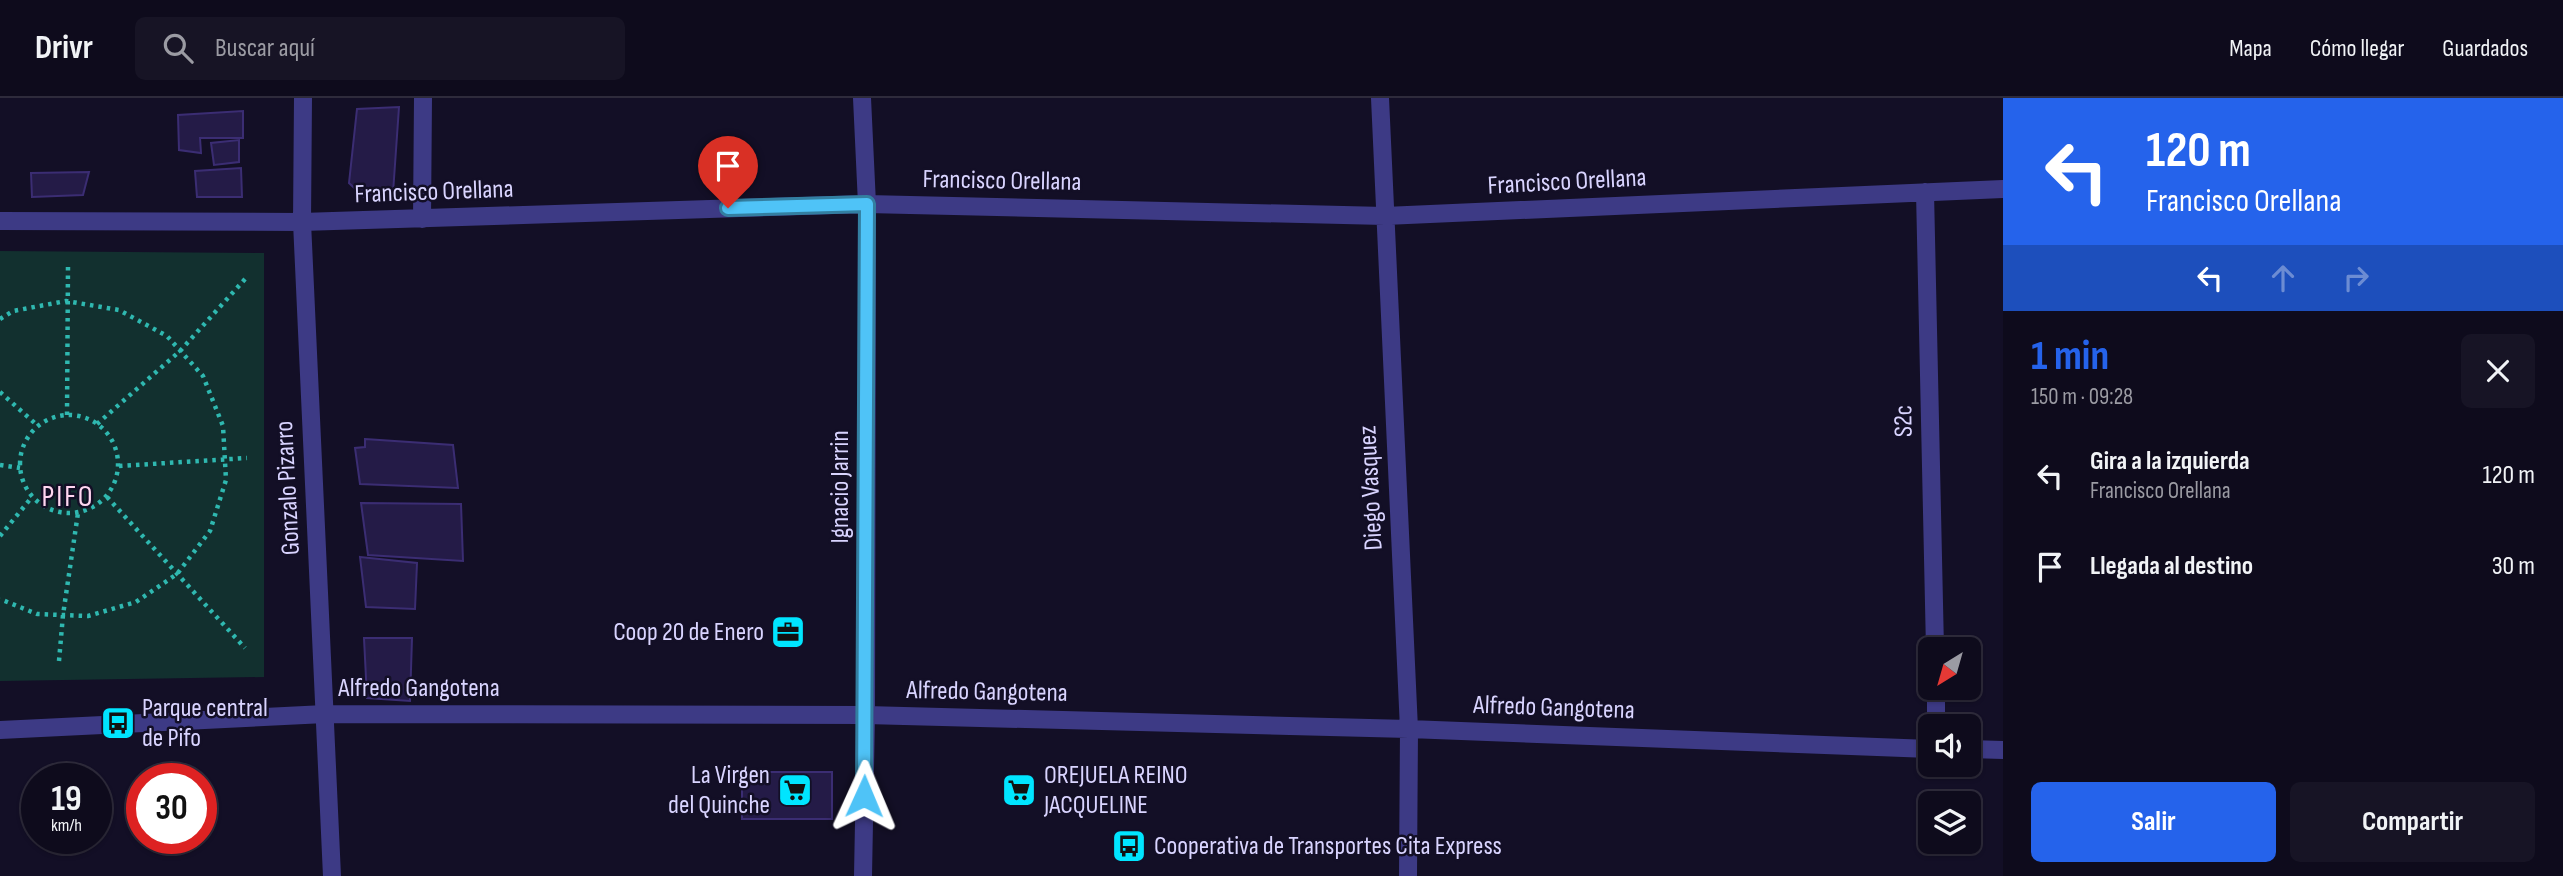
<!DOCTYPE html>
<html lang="es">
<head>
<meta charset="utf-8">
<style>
	:root { --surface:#0e0b1c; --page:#171425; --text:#f1f3f6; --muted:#9b9ba3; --line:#2e2b3b; --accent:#2563eb }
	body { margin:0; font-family:"Sofia Sans Condensed",sans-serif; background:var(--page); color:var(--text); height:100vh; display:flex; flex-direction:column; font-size:26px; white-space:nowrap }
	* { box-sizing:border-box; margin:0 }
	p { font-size:23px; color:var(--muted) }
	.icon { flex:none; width:38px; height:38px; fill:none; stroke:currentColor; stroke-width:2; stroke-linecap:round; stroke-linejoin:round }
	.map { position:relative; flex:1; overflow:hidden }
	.sheet { display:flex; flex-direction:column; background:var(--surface); width:560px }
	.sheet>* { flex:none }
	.top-card { background:#2563eb; color:#fff; overflow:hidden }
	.needle { width:46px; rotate:217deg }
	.tools { position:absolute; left:1918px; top:539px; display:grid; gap:14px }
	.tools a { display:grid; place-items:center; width:63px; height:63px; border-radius:10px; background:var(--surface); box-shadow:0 2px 5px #0004,0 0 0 2px var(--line); font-size:35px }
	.speed { position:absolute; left:21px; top:665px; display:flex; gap:14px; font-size:35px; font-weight:700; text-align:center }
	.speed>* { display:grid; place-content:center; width:91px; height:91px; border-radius:50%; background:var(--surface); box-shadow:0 2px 5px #0004,0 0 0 2px var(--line); line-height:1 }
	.speed small { font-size:18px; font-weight:400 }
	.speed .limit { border:10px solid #d22; background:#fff; color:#111 }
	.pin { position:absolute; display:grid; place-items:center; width:60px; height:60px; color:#fff; margin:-72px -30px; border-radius:50% 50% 50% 0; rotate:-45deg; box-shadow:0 0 7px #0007 }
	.pin .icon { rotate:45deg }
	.me { position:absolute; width:77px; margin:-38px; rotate:1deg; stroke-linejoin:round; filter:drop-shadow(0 0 5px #0008) }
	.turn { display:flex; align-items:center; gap:24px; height:147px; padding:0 28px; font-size:32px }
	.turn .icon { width:91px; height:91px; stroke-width:2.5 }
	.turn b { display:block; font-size:49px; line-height:60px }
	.lanes { display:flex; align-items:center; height:66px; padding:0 28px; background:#0003; justify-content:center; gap:35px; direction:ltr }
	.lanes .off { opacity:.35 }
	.round { display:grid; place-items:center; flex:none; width:74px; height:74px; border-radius:10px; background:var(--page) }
	.headline { display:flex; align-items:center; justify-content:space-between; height:119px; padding:0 28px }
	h1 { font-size:42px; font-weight:700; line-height:52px; color:var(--accent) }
	.cta { display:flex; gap:14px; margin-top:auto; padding:14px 28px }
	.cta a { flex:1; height:80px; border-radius:10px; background:var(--accent); color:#fff; font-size:28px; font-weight:700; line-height:80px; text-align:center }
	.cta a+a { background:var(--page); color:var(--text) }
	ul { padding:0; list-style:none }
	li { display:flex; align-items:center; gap:21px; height:91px; padding:0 28px }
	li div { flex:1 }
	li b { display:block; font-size:26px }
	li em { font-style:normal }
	header { display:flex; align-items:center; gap:42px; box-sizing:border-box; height:98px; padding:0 35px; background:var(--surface); border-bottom:2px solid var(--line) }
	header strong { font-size:33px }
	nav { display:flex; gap:38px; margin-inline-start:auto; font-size:24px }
	.search { width:490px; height:63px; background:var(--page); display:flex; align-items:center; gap:18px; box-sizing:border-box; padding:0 24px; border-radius:10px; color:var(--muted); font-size:26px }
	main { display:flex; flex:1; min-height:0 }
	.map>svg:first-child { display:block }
</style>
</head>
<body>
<header>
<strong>Drivr</strong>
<div class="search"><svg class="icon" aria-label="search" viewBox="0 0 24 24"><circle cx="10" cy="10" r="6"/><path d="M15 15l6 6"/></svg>Buscar aquí</div>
<nav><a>Mapa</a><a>Cómo llegar</a><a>Guardados</a></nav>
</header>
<main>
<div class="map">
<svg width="2003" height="778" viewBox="0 0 2003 778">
	<rect width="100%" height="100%" fill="#130f26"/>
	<path fill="#12302f" d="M0,153l264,2v424l-264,4z"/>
	<path fill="#241b47" stroke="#3b2d73" stroke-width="2" d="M399,9l-6,86 -27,6 -17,-16 8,-74z
		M243,13v27h-43l1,15 -22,-3 -1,-35z
		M239,42v22l-25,3 -3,-22z
		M241,70l1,29h-45l-2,-26z
		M89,74l-6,23 -51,2 -1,-24z
		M365,341l88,6 5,43 -98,-4 -5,-36 10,-1z
		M361,405l100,1 2,57 -95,-6z
		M360,459l57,6 -2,46 -49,-2z
		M364,540h48l-2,63 -43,-3z
		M742,674h90v47h-90z"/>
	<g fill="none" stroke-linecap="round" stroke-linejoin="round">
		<path stroke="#2fb8b0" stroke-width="4.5" stroke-dasharray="3.5 5" stroke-linecap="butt" d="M0,221l13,-8 53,-10 53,9 48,26 36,40 20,50 3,54 -16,51 -33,43 -41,28 -48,14 -51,-2 -37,-15
			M0,294l38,34
			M67,317l1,-150
			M20 366a49 49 0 1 1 98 0a49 49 0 1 1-98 0Z
			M97,326l83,-73 66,-73
			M0,367l20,3
			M119,368l128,-8
			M107,399l138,151
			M0,438l32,-39
			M59,563l4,-46 15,-102"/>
		<path stroke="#3d3a85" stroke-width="18" d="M303,0l-1,124 30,654
			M862,0l5,106 -1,511 -3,161
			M1380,0l29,631 -1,147
			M1925,94l10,457
			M422,121l1,-121
			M0,123l302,1 565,-18 518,12 618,-27
			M1936,590v38
			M0,632l325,-16 541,1 543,14 521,20
			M1969,651l34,1"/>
	</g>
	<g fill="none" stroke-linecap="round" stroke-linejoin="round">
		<g stroke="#337fa1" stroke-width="18">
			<path id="route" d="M728,110l139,-4 -3,592"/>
		</g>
		<use href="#route" stroke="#4fc3f7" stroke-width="12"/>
	</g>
	<defs>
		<g id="office-square" transform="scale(1.75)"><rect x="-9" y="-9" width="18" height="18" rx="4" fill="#00e5ff" stroke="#130f26"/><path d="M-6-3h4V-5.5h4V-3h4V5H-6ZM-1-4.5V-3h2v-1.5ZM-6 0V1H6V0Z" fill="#111"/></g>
		<g id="bus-square" transform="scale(1.75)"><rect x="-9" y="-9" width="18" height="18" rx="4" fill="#00e5ff" stroke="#130f26"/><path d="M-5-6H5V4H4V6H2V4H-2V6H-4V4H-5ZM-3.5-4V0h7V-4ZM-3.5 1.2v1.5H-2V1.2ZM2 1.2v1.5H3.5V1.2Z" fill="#111"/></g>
		<g id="supermarket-square" transform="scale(1.75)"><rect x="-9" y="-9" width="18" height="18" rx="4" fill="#00e5ff" stroke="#130f26"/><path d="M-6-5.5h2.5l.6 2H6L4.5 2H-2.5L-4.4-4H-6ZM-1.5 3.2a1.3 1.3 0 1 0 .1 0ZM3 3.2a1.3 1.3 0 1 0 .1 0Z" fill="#111"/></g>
	</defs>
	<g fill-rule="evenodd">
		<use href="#office-square" x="788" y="534"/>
		<use href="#bus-square" x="118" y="625"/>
		<use href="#supermarket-square" x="795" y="692"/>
		<use href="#supermarket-square" x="1019" y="692"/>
		<use href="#bus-square" x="1129" y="748"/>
	</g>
	<g text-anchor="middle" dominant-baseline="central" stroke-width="5" stroke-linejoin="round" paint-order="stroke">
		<g font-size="26" fill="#d9d4ff" stroke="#130f26">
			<text transform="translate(1002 83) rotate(1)">Francisco Orellana</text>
			<text transform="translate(1567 84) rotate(-3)">Francisco Orellana</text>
			<text transform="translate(434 94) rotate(-2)">Francisco Orellana</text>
			<text transform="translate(1904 323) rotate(-91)">S2c</text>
			<text transform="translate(840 389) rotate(-90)">Ignacio Jarrin</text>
			<text transform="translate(288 390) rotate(-93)">Gonzalo Pizarro</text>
			<text transform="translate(1371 390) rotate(-93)">Diego Vasquez</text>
			<text x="419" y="590">Alfredo Gangotena</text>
			<text transform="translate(987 594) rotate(1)">Alfredo Gangotena</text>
			<text transform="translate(1554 610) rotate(2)">Alfredo Gangotena</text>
		</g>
		<g font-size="26" fill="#d9d4ff" stroke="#130f26" text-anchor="start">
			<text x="764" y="534" text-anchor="end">Coop 20 de Enero</text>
			<text x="142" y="610">Parque central<tspan x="142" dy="30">de Pifo</tspan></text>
			<text x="770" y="677" text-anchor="end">La Virgen<tspan x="770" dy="30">del Quinche</tspan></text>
			<text x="1044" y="677">OREJUELA REINO<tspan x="1044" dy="30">JACQUELINE</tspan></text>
			<text x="1154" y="748">Cooperativa de Transportes Cita Express</text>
		</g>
		<g font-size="30" letter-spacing="2" fill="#ffd6f0" stroke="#130f26">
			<text x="68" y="399">PIFO</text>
		</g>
	</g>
</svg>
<div class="tools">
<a><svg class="needle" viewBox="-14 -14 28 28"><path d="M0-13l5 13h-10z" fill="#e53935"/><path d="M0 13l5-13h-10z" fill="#9b9ba3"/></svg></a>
<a><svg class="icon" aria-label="sound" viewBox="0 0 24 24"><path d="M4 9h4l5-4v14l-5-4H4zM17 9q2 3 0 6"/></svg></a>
<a><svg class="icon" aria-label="layers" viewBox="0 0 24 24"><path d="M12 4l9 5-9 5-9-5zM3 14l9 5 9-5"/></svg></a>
</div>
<div class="speed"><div>19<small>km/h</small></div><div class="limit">30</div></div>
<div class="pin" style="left:728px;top:110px;background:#d93025"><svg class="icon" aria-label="arrive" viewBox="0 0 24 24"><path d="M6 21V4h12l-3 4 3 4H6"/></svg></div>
<svg class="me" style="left:864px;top:698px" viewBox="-20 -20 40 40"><path d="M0-17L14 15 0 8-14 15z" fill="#4fc3f7" stroke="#fff" stroke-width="4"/></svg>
</div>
<section class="sheet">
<div class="top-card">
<div class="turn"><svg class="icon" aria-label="left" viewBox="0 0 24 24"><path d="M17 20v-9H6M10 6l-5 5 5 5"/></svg><div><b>120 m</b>Francisco Orellana</div></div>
<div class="lanes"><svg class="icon" aria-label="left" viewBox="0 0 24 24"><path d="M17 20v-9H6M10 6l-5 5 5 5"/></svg><svg class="icon off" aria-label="ahead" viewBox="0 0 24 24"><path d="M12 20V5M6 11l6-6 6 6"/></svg><svg class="icon off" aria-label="right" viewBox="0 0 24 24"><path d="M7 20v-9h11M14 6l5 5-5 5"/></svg></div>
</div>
<div class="headline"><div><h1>1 min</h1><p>150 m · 09:28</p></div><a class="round"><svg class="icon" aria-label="close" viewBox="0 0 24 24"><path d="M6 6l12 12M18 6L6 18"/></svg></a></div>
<ul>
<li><svg class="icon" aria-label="left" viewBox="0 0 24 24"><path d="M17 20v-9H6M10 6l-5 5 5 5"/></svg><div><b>Gira a la izquierda</b><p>Francisco Orellana</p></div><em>120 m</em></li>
<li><svg class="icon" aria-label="arrive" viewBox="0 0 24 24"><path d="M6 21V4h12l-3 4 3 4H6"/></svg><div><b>Llegada al destino</b></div><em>30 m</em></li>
</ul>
<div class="cta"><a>Salir</a><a>Compartir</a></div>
</section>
</main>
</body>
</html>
